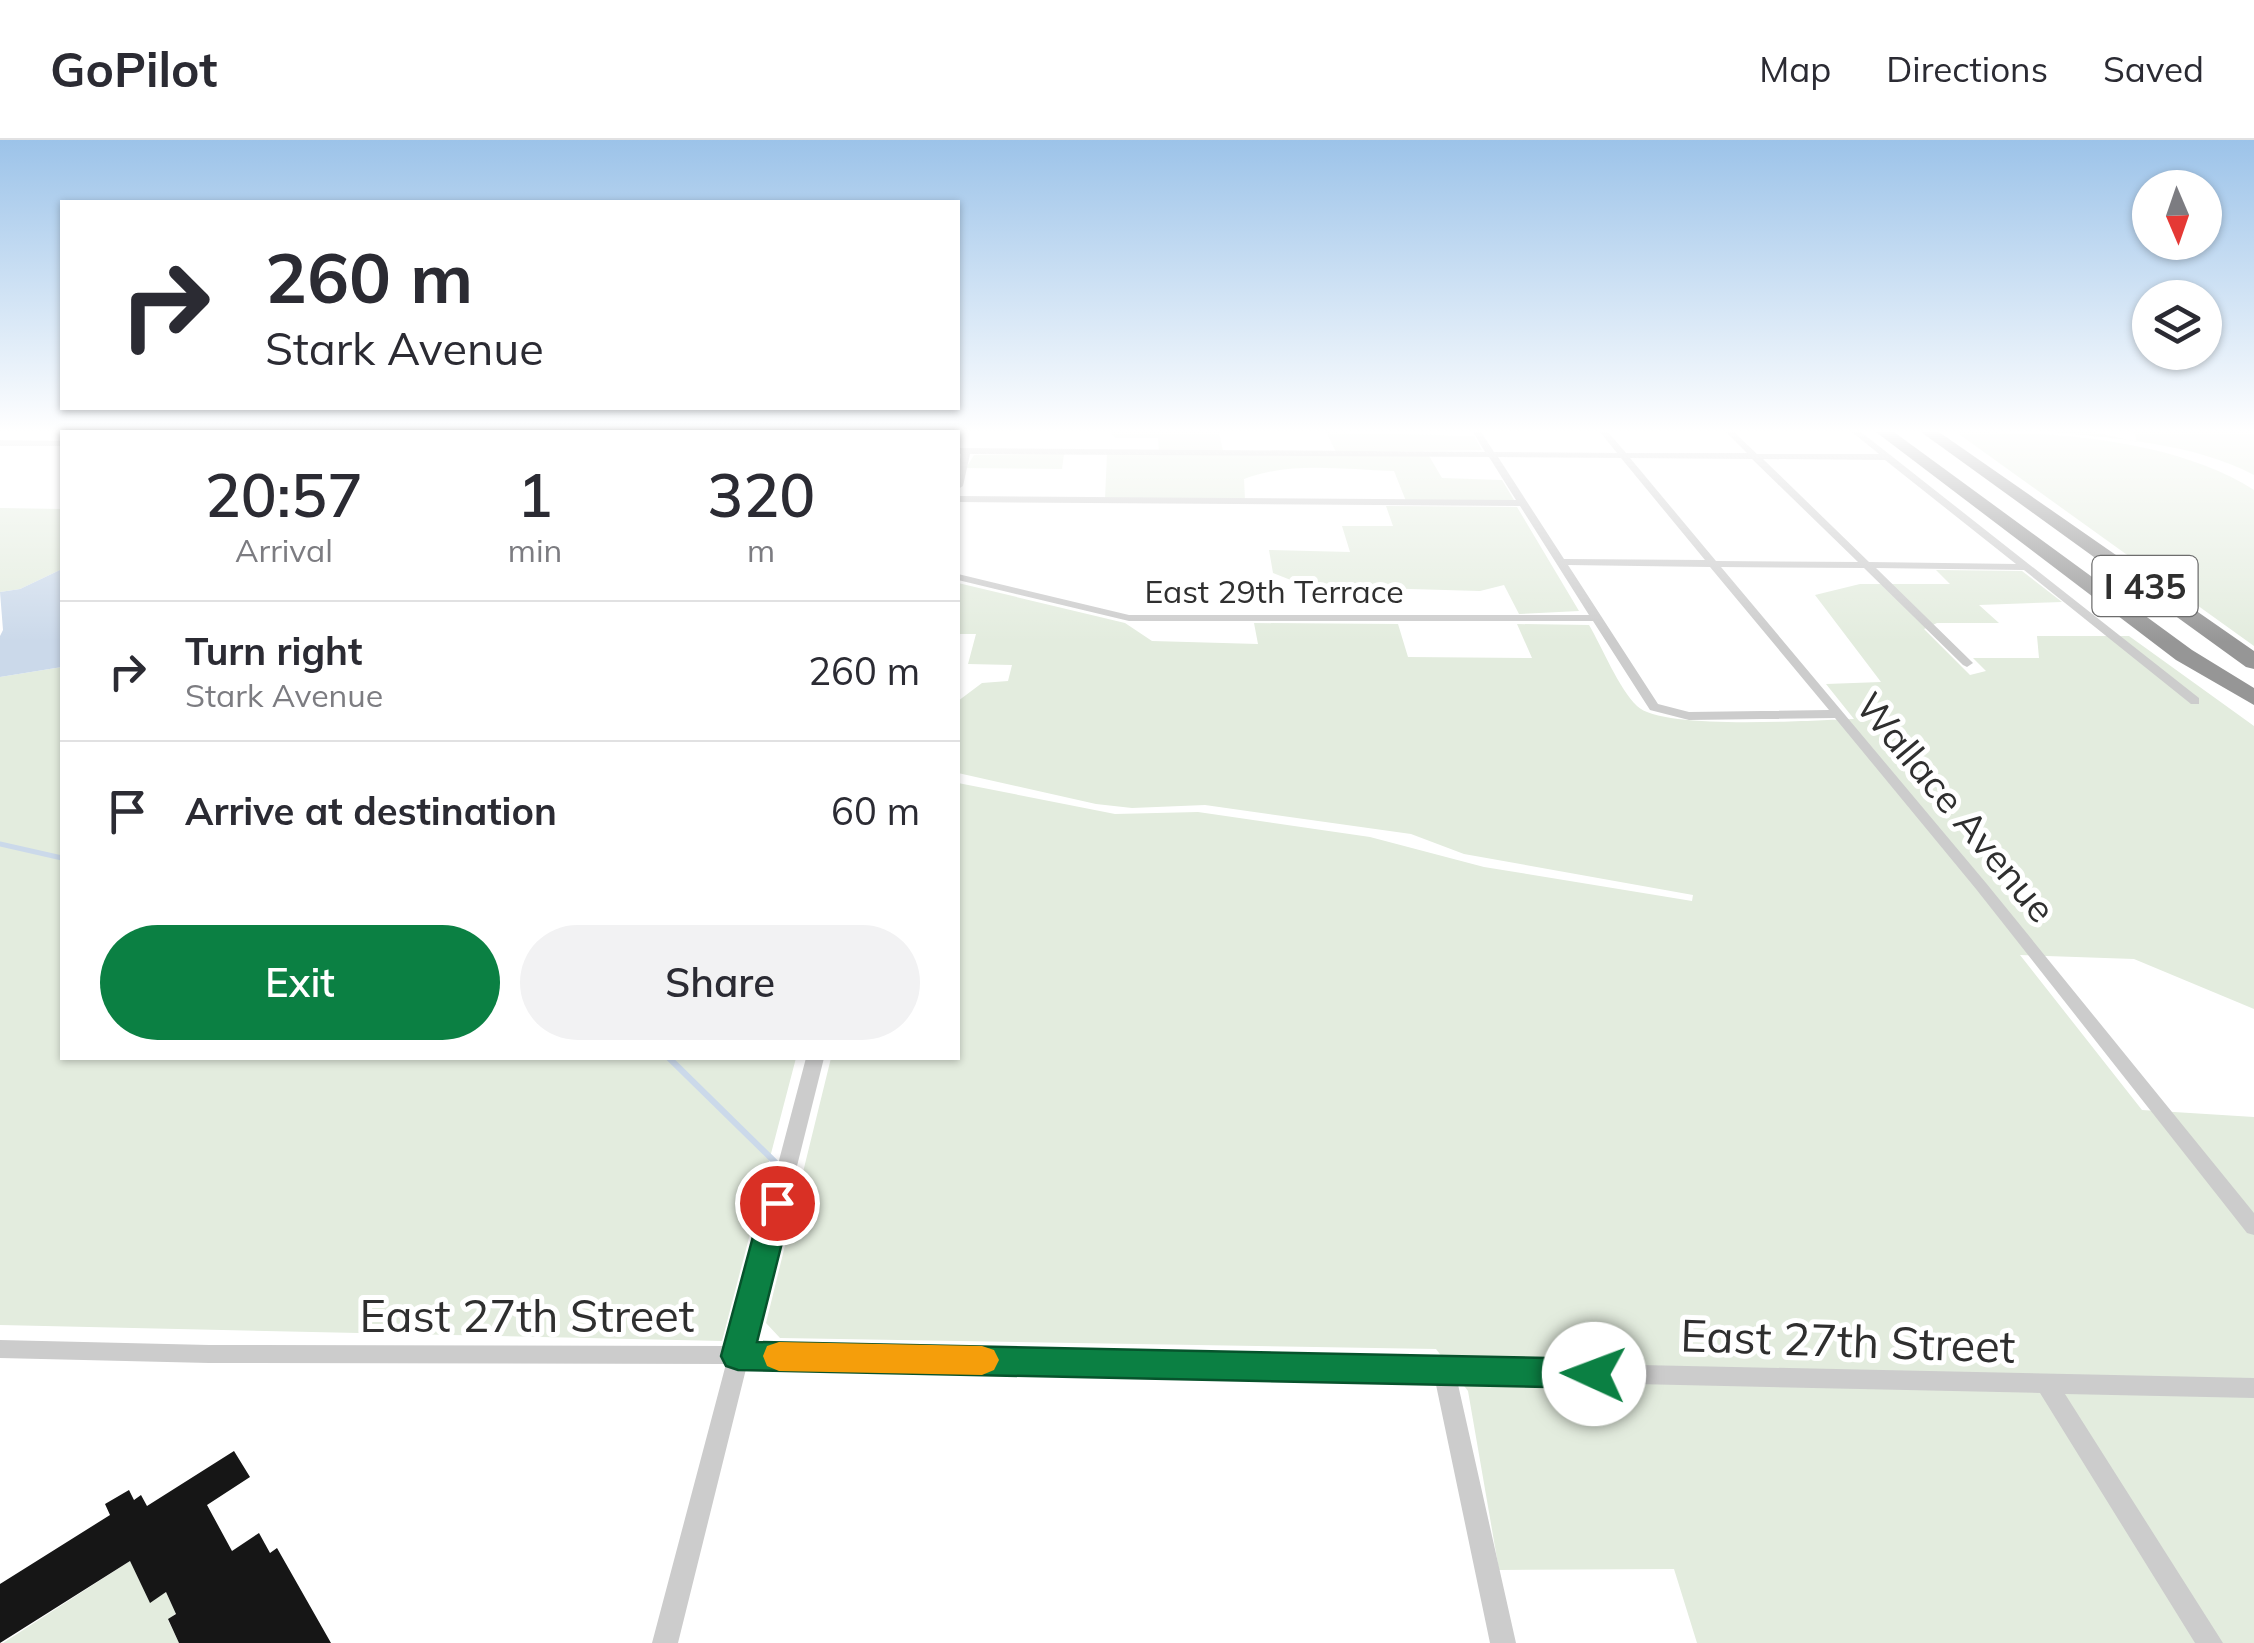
<!DOCTYPE html>
<html lang="en">
<head>
<meta charset="utf-8">
<style>
	:root { --surface:#fff; --page:#f2f2f3; --text:#2b2b33; --muted:#7c7c81; --line:#e1e1e2; --accent:#0b8043 }
	body { margin:0; font-family:Mulish,sans-serif; background:var(--page); color:var(--text); height:100vh; display:flex; flex-direction:column; font-size:38px; white-space:nowrap }
	* { box-sizing:border-box; margin:0 }
	p { font-size:32px; color:var(--muted) }
	.icon { flex:none; width:55px; height:55px; fill:none; stroke:currentColor; stroke-width:2; stroke-linecap:round; stroke-linejoin:round }
	.map { position:relative; flex:1; overflow:hidden }
	.drawer { position:absolute; left:60px; top:290px; width:900px; height:630px; display:flex; flex-direction:column; background:var(--surface); border-radius:0px; box-shadow:0 2px 8px #0004 }
	.drawer>* { flex:none }
	.banner { position:absolute; left:60px; top:60px; width:900px; height:210px; border-radius:0px; box-shadow:0 2px 8px #0004; background:#fff; color:var(--text); overflow:hidden }
	.needle { width:65px; rotate:178deg }
	.buttons { position:absolute; left:2132px; top:30px; display:grid; gap:20px }
	.buttons a { display:grid; place-items:center; width:90px; height:90px; border-radius:50%; background:var(--surface); box-shadow:0 2px 8px #0004; font-size:50px }
	.pin { position:absolute; display:grid; place-items:center; width:85px; height:85px; color:#fff; margin:-42px; border:5px solid #fff; border-radius:50%; box-shadow:0 2px 10px #0007 }
	.me { position:absolute; width:110px; margin:-55px; rotate:272deg; stroke-linejoin:round; filter:drop-shadow(0 0 8px #0008) }
	.turn { display:flex; align-items:center; gap:35px; height:210px; padding:0 40px; font-size:45px }
	.turn .icon { width:130px; height:130px; stroke-width:2.5 }
	.turn b { display:block; font-size:70px; line-height:85px }
	.eta { display:flex; justify-content:space-evenly; align-items:center; height:170px; text-align:center }
	.eta b { font-size:60px; font-weight:600; line-height:70px }
	.button { display:flex; gap:20px; margin-top:auto; padding:20px 40px }
	.button a { flex:1; height:115px; border-radius:60px; background:var(--accent); color:#fff; font-size:40px; font-weight:600; line-height:115px; text-align:center }
	.button a+a { background:var(--page); color:var(--text) }
	ul { padding:0; list-style:none }
	li { display:flex; align-items:center; gap:30px; height:140px; padding:0 40px; border-top:2px solid var(--line) }
	li div { flex:1 }
	li b { display:block; font-size:38px }
	li em { font-style:normal }
	header { display:flex; align-items:center; gap:60px; box-sizing:border-box; height:140px; padding:0 50px; background:var(--surface); border-bottom:2px solid var(--line) }
	header strong { font-size:48px }
	nav { display:flex; gap:55px; margin-inline-start:auto; font-size:35px }
	.map>svg:first-child { display:block }
</style>
</head>
<body>
<header>
<strong>GoPilot</strong>
<nav><a>Map</a><a>Directions</a><a>Saved</a></nav>
</header>
<div class="map">
<svg width="2254" height="1503" viewBox="0 0 2254 1503">
	<rect width="100%" height="100%" fill="#fff"/>
	<path fill="#e3ecde" d="M1111,292h108l4,19h-64l-1,-13h-43z
		M1326,292l148,4 8,14 -146,2z
		M1956,292c92,-1 219,7 298,58v156z
		M2048,292h47l42,10 -3,-10h120v43c-60,-32 -139,-37 -206,-43z
		M1064,314l-2,15 -96,-1 8,-13z
		M1107,314l322,2 13,22 60,2 12,20 -108,1 -12,-30c-49,-1 -104,-10 -150,8l1,21 -140,-1z
		M1386,366l131,1 62,104 -60,3 -15,-29 -24,6 -174,-5 -33,-13 -4,-23 81,2 -8,-26h51z
		M0,368l62,1v60l-42,20 -20,3z
		M1936,430l86,1 40,31 -83,3 20,18h-62l-13,6 46,46 16,-4 -13,-13h66l-2,-22h92l125,90v283l-120,-50 -114,-4 122,155 112,7v526h-557l-23,-74 -175,1 -31,-179 -32,-42 -656,-11 -14,-15 65,-265h127v-275l157,31 83,-2 172,25 114,30 208,34 1,-6 -229,-41 -53,-20 -206,-29 -73,3 -36,-4 -138,-31v-72l24,-18 26,-2 4,-16 -44,-1 8,-30h-18v-51l167,40 27,18 106,3 -4,-21 144,1 10,33 124,1 -15,-34 72,1c13,22 30,64 48,81 25,25 177,14 217,13l-28,-35 55,-2 -66,-87 45,-11h90z
		M62,527v391h734l-74,283 -722,-16v-648z
		M130,1421l20,41 16,-10 10,21 -8,7 11,23h-176z"/>
	<path fill="#cbd9ea" d="M62,429v98l-62,10v-41l3,-6 -3,-38 20,-3z"/>
	<g fill="none" stroke-linecap="round" stroke-linejoin="round">
		<path stroke="#cbd9ea" stroke-width="5" d="M0,704l62,14"/>
		<path stroke="#cbd9ea" stroke-width="6" d="M669,918l106,104"/>
	</g>
	<path fill="#161616" d="M234,1311l16,26 -43,28 25,46 27,-18 11,20 7,-5 54,95h-152l-11,-24 8,-5 -10,-22 -16,11 -20,-42 -130,82v-59l110,-69 -5,-11 24,-14 5,10 7,-5 6,11z"/>
	<g fill="none" stroke-linecap="round" stroke-linejoin="round">
		<path fill="#ccc" fill-rule="evenodd" d="M1473,292h8l13,20 123,1 -17,-21h8l18,21h121l-21,-21h8l23,22h122l-27,-22h9l338,266v6h-8l-167,-134 -148,-2 95,93 2,2 -6,4 -4,-2 -99,-97 -143,-1 265,316 268,330v22l-7,-2 -271,-344 -141,-171 -146,2 -39,-10 -57,-89h-464l-171,-41v-6l171,41h460l-69,-109 -562,-4v-6l558,4 -27,-43 -519,-3 -7,32 -5,3v-20l3,-15 -3,-1v-5l527,4zM1498,317l123,1 84,102 -141,-1zM1630,318l122,1 106,103 -142,-1zM1763,319l122,1 131,104 -147,-2zM1568,425l142,2 119,143 -140,2 -31,-8z
			M0,300l62,1v5h-62z
			M806,918h18l-72,288 1502,32v20l-189,-4 158,249h-28l-155,-250 -583,-13 59,263h-26l-55,-263 -688,-15 -69,278h-26l74,-279 -517,-1 -209,-5v-18l209,5 521,1z"/>
		<path fill="#969696" fill-rule="evenodd" d="M1876,292h18l298,218 62,38v17l-78,-45z
			M1921,292h18l315,219v18l-8,-2z"/>
	</g>
	<linearGradient id="sky" x2="0" y2="1"><stop stop-color="#9cc3e9"/><stop offset="0.58" stop-color="#fff"/><stop offset="1" stop-color="#fff" stop-opacity="0"/></linearGradient>
	<rect width="2254" height="502" fill="url(#sky)"/>
	<path fill="#0b8043" stroke="#07532c" stroke-width="2.5" d="M777,1051l11,4 4,8 -35,139 837,17 12,4 5,11 -5,10 -12,4 -856,-18 -12,-4 -5,-10 41,-153 5,-8z"/>
	<path fill="#f59e0b" d="M779,1202l203,4 12,4 5,10 -5,10 -12,5 -203,-4 -12,-5 -4,-10 4,-10z"/>
	<g text-anchor="middle" dominant-baseline="central" stroke-width="10" stroke-linejoin="round" paint-order="stroke">
		<g font-size="32" fill="#2f2f2f" stroke="#fff">
			<text x="1274" y="451">East 29th Terrace</text>
		</g>
		<rect fill="#fff" stroke="#6d6d6d" stroke-width="2.5" x="2092.5" y="416" width="105" height="60" rx="8"/>
		<g font-size="35" font-weight="bold" fill="#2f2f2f">
			<text x="2145" y="446">I 435</text>
		</g>
		<g font-size="38" fill="#2f2f2f" stroke="#fff">
			<text transform="translate(1956 667) rotate(50)">Wallace Avenue</text>
		</g>
		<g font-size="45" fill="#2f2f2f" stroke="#fff">
			<text x="527" y="1175">East 27th Street</text>
			<text transform="translate(1848 1200) rotate(2)">East 27th Street</text>
		</g>
	</g>
</svg>
<div class="buttons">
<a><svg class="needle" viewBox="-14 -14 28 28"><path d="M0-13l5 13h-10z" fill="#e53935"/><path d="M0 13l5-13h-10z" fill="#7c7c81"/></svg></a>
<a><svg class="icon" aria-label="layers" viewBox="0 0 24 24"><path d="M12 4l9 5-9 5-9-5zM3 14l9 5 9-5"/></svg></a>
</div>
<div class="pin" style="left:777px;top:1063px;background:#d93025"><svg class="icon" aria-label="arrive" viewBox="0 0 24 24"><path d="M6 21V4h12l-3 4 3 4H6"/></svg></div>
<svg class="me" style="left:1594px;top:1234px" viewBox="-20 -20 40 40"><circle r="19" fill="#fff"/><path d="M0-13L10 11 0 6-10 11z" fill="#0b8043"/></svg>
<div class="banner">
<div class="turn"><svg class="icon" aria-label="right" viewBox="0 0 24 24"><path d="M7 20v-9h11M14 6l5 5-5 5"/></svg><div><b>260 m</b>Stark Avenue</div></div>
</div>
<section class="drawer">
<div class="eta">
<div><b>20:57</b><p>Arrival</p></div>
<div><b>1</b><p>min</p></div>
<div><b>320</b><p>m</p></div>
</div>
<ul>
<li><svg class="icon" aria-label="right" viewBox="0 0 24 24"><path d="M7 20v-9h11M14 6l5 5-5 5"/></svg><div><b>Turn right</b><p>Stark Avenue</p></div><em>260 m</em></li>
<li><svg class="icon" aria-label="arrive" viewBox="0 0 24 24"><path d="M6 21V4h12l-3 4 3 4H6"/></svg><div><b>Arrive at destination</b></div><em>60 m</em></li>
</ul>
<div class="button"><a>Exit</a><a>Share</a></div>
</section>
</div>
</body>
</html>
